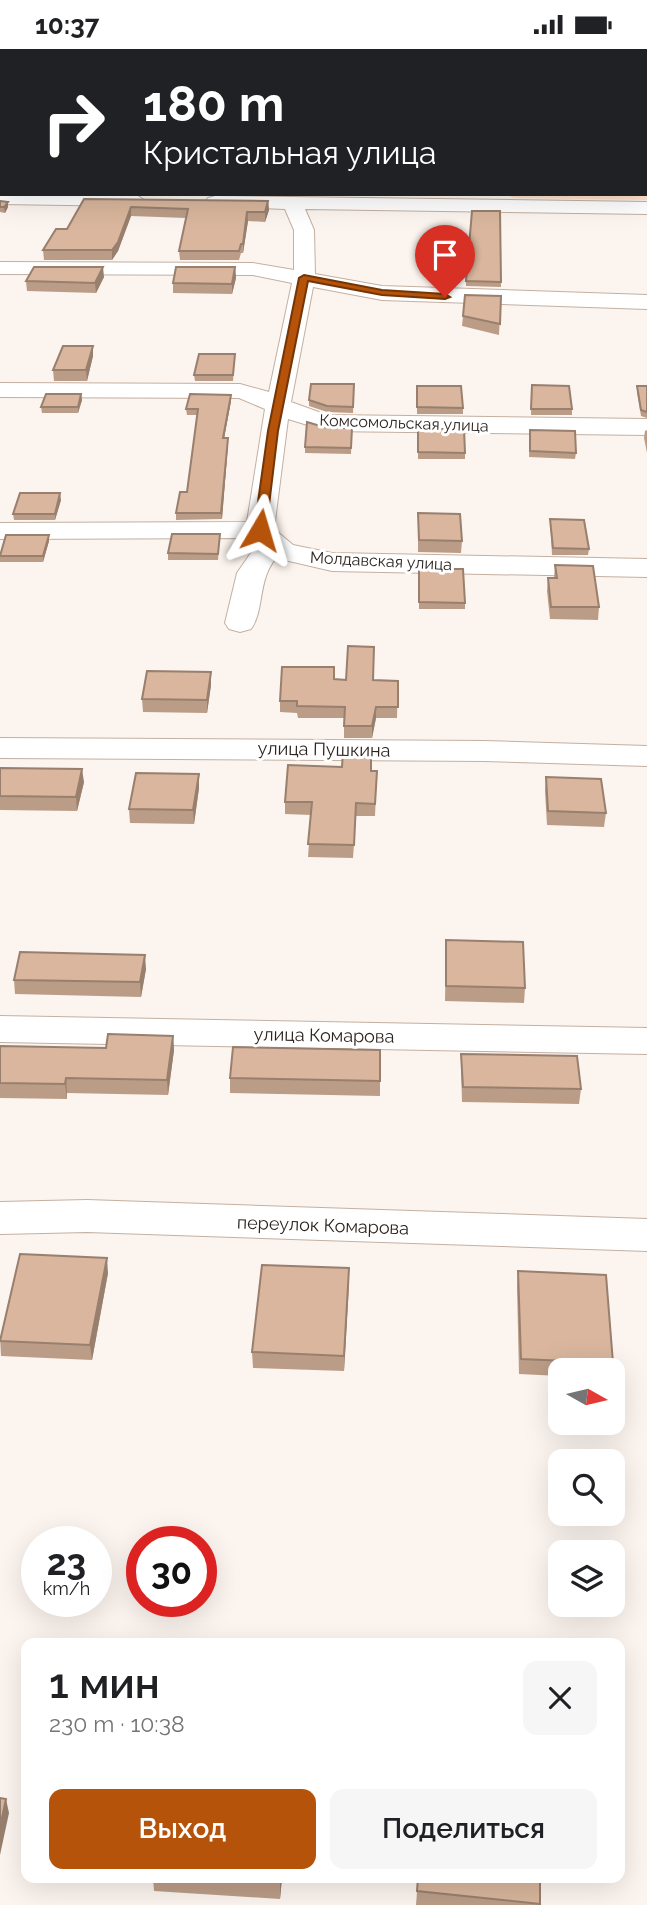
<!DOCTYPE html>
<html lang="ru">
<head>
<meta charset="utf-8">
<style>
	:root { --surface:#fff; --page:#f6f6f6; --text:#202124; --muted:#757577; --accent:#b45309 }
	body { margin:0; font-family:Raleway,sans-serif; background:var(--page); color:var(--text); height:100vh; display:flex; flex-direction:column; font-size:26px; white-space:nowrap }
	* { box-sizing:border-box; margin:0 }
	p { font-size:23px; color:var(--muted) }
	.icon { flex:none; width:38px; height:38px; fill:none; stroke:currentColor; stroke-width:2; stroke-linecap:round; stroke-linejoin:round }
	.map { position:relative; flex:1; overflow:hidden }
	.side { position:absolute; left:21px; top:1589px; width:604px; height:245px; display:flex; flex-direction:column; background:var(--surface); border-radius:14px; box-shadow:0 7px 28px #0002 }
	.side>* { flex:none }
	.hud { position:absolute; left:0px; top:0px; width:648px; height:147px; box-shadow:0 7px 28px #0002; background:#202124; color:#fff; overflow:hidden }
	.needle { width:46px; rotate:98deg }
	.fabs { position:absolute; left:548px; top:1309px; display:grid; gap:14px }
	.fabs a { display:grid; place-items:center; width:77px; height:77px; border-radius:14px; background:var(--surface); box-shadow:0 7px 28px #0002; font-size:35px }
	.speed { position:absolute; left:21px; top:1477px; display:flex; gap:14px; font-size:35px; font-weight:700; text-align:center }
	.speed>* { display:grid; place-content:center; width:91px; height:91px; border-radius:50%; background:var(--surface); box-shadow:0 7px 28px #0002; line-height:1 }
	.speed small { font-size:18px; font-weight:400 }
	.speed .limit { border:10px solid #d22; background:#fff; color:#111 }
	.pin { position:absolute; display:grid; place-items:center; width:60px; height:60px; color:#fff; margin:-72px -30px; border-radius:50% 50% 50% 0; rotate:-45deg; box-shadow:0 0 7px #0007 }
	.pin .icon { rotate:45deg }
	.me { position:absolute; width:77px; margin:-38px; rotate:7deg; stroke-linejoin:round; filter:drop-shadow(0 0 5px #0008) }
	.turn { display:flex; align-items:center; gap:24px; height:147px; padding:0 28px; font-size:32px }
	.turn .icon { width:91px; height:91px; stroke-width:2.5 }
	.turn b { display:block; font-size:49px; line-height:60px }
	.round { display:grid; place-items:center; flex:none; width:74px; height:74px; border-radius:14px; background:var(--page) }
	.summary { display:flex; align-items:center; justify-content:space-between; height:119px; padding:0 28px }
	h1 { font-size:42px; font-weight:600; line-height:52px }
	.primary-button { display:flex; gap:14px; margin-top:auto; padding:14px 28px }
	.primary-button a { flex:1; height:80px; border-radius:14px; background:var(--accent); color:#fff; font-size:28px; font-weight:600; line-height:80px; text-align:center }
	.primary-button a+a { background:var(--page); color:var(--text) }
	.status { display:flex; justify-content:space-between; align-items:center; height:49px; padding:0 35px; background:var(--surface); direction:ltr }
	.status svg { height:19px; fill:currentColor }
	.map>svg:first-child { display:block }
</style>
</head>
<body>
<div class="status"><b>10:37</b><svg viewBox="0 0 49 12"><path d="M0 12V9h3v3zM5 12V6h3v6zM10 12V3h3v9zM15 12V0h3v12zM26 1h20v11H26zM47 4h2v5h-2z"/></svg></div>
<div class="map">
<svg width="647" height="1856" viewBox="0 0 647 1856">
	<rect width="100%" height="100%" fill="#fcf4ee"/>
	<path fill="#ffe0ca" d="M486,0h161v151l-133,-2 -10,-4h142v-143h-162z"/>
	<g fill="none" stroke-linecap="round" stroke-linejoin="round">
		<g stroke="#c3b0a2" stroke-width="2">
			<path id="minor" d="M247,0h18l1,2h-18z
				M0,83h2v10h-2z
				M0,143l2,2h133l9,6 -3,4 -7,2 -134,-2z
				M215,147l432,6v12l-342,-5 9,21 1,44 67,12 265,9v14l-265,-9 -69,-13 -22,115 36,13 320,4v16l-320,-4 -39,-12 -14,110 19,16 39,8 315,6v18l-315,-6 -56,-13c-19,23 -11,51 -25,71l-11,3 -11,-3 -4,-6 12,-50 20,-29 -5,-6 -252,1v-16l247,-1 18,-113 -26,-11 -239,-1v-14l240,1 29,8 23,-109 -39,-8 -253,-1v-12l253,1 41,7v-40l-9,-21 -77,-3 -3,-4 3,-4z
				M0,689l484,3 163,5v20l-163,-5 -484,-3z
				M0,967l647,12v26l-647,-12z
				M87,1151l560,19v32l-560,-19 -87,2v-32z"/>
		</g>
		<use href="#minor" fill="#fff" fill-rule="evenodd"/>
	</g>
	<path fill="#bb9d87" d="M84,150l184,2 1,9 -4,12 -17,-1 -5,32h-2l-2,7h-59l-1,-9 7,-33 -55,-2 -13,35 -6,9h-68l-1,-10 24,-21z
		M0,152l8,6 -3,6 -5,-1z
		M235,218l1,11 -4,16 -59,-1v-10z
		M104,228l-8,16 -69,-2 -1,-10z
		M466,232l35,1v5l-35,-1z
		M465,246l36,1 -2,39 -37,-9z
		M93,297v10l-6,25h-33l-1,-11z
		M235,305l-2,27h-38l-1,-6z
		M354,335l-1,29 -26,-1 -18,-6v-6z
		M532,336l40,24v6h-41z
		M417,337l46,22v6h-46z
		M637,337h10v32l-6,-2 -4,-24z
		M81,345l1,6 -4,13h-36l-1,-6z
		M231,352l-7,37h4v6l-6,75 -46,1v-7l11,-21 10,-77h-10l-1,-6z
		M327,379h25l-1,26 -46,-1v-6z
		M418,380l47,24v6h-47z
		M530,381l46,23 -1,6 -46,-2z
		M647,381v23l-3,-15 1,-7z
		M61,451l-6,20h-41l-1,-6z
		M418,464l44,28 -1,12 -43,-1z
		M550,470l39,30 -1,6h-36z
		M220,485l-2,26h-50v-7z
		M49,492l-6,21h-43v-8z
		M555,516l44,42 -1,13 -48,-1 -3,-28 1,-13h6z
		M419,520l46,34v6h-46z
		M211,623v13l-4,28 -64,-1 -1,-13z
		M334,630l64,2 -1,37h-21l-4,20h-28v-20h-46l-1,-5 -17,-1v-11z
		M0,719l84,14 -7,29 -77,-1z
		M371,722h6l-2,45h-19l-3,42 -45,-1 3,-42 -26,-1v-12z
		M199,725v14l-5,36 -64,-1 -1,-14z
		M546,728l60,36 -2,14 -57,-2 -2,-34z
		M446,891l79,48 -1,15 -79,-2z
		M146,920l-5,28 -126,-3 -1,-14z
		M173,987l1,14 -6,45 -101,-2v6l-67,-1v-52l106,2z
		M380,1001v46l-150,-3v-15z
		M461,1005l120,35 -2,15 -117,-2 -1,-33z
		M349,1219l-5,103 -91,-3 -1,-16z
		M518,1222l95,92 -1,7h-52v6l-41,-2 -2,-88z
		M108,1224l-16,87 -91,-4 -1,-19z
		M153,1829h129l-2,21 -126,-8z
		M418,1829h122l-1,27h-123z"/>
	<path fill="#987f6e" d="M268,152l1,9 -4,12v-10z
		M8,153v5l-3,6 -1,-6z
		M131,158v9l-13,35 -6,9v-10z
		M247,163l1,9 -5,32v-9z
		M103,218l1,10 -8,16 -1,-10z
		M235,218l1,11 -4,16v-10z
		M93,297v10l-6,25 -1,-11z
		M81,345l1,6 -4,13v-6z
		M231,346v6l-8,43v-6z
		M228,389v6l-6,75 -1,-6z
		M60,444l1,7 -6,20v-6z
		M49,486v6l-6,21v-6z
		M211,623v13l-4,28v-13z
		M376,658v11l-4,20v-12z
		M82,720l2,13 -7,29 -1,-14z
		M199,725v14l-5,36 -1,-14z
		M145,906l1,14 -5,28 -1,-15z
		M173,987l1,14 -6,45 -1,-15z
		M66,1029l1,15v6l-2,-15z
		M107,1209l1,15 -16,87 -2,-15z
		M349,1219v16l-5,87v-15z
		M6,1750l3,14 -9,42v-28z
		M280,1829h2l-2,21z"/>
	<path fill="#d9b69d" stroke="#987f6e" stroke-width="2" d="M84,150l184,2 -3,11h-18l-4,32h-2l-2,7h-60l9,-42 -57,-2 -13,35 -6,8h-69l13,-21h11z
		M0,152l8,1 -4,5h-4z
		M472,162h28l1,71 -35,-1z
		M34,218h69l-8,16 -69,-2z
		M176,218h59l-3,17 -59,-1z
		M465,246l36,1 -1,28 -37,-8z
		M63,297h30l-7,24h-33z
		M199,305h36l-2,21h-39z
		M311,335h43l-1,23 -26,-1 -18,-6z
		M532,336l37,1 3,23h-41z
		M417,337h44l2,22 -46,-1z
		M637,337h10v26l-6,-2z
		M46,345h35l-3,13h-37z
		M190,345l41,1 -8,43h5l-7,75h-45l4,-21h7l11,-83h-12z
		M307,373l20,6h25l-1,20 -46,-1z
		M418,380h46l1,24 -47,-1z
		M530,381l45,1 1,22 -46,-2z
		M20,444h40l-5,21h-42z
		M418,464l42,1 2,27 -43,-1z
		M550,470l34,1 5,29 -36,-1z
		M172,485h48l-2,20 -50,-1z
		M6,486h43l-6,21h-43z
		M555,516l38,1 6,41h-48l-3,-29h9z
		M419,520h44l2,34 -46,-1z
		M348,597l26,1 -1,33 25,1v26h-22l-4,19h-28l1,-19 -48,-1v-5h-17l2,-34h52v12l12,1z
		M147,622l64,1 -4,28 -65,-1z
		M343,701l28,1v20h6l-2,33 -19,-1 -2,42 -46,-1 4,-42h-27l3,-37 54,2z
		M0,719l82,1 -6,28 -76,-1z
		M136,724l63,1 -6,36 -64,-1z
		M546,728l55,2 5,34 -58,-2z
		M446,891l77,2 2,46 -79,-2z
		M20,903l125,3 -5,27 -126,-2z
		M108,985l65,2 -6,44 -101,-2 -1,6 -65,-1v-37l106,2z
		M233,998l147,3v31l-150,-3z
		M461,1005l116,2 4,33 -118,-2z
		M20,1205l87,4 -17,87 -90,-4z
		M262,1216l87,3 -5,88 -92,-4z
		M518,1222l88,4 7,88 -92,-4z
		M0,1749l6,1 -6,28z
		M418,1829h122v26l-123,-13z"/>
	<path fill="#b45309" stroke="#753606" stroke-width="2" d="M304,226l78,15 63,4 5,3 -5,2 -63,-4 -74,-14 -30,150 -12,99 -6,4 -6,-4 14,-99 31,-153z"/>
	<g text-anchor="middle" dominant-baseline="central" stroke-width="6" stroke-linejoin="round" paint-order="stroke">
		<g font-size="16" fill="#2b231e" stroke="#fff">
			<text transform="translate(404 374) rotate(2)">Комсомольская улица</text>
			<text transform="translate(381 512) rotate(3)">Молдавская улица</text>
		</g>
		<g font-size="18" fill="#2b231e" stroke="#fff">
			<text transform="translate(324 700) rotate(1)">улица Пушкина</text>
			<text transform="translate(324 986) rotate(1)">улица Комарова</text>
			<text transform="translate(323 1176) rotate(2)">переулок Комарова</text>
		</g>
	</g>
</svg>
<div class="fabs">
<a><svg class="needle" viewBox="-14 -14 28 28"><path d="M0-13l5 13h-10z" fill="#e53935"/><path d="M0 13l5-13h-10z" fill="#757577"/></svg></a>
<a><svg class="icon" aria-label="search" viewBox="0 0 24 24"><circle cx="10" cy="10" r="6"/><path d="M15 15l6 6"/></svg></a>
<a><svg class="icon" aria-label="layers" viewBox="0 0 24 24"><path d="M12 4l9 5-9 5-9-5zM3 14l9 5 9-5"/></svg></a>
</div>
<div class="speed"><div>23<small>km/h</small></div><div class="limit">30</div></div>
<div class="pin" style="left:445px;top:248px;background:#d93025"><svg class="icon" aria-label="arrive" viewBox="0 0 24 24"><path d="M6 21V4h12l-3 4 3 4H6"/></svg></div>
<svg class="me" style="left:260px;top:481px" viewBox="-20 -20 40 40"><path d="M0-17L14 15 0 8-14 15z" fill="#b45309" stroke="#fff" stroke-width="4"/></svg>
<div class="hud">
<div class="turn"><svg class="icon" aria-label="right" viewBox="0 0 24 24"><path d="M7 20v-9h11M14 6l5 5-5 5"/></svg><div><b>180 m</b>Кристальная улица</div></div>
</div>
<section class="side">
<div class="summary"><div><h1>1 мин</h1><p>230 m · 10:38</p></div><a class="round"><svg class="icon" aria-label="close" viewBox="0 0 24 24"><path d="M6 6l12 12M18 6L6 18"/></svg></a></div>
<div class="primary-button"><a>Выход</a><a>Поделиться</a></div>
</section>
</div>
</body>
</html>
